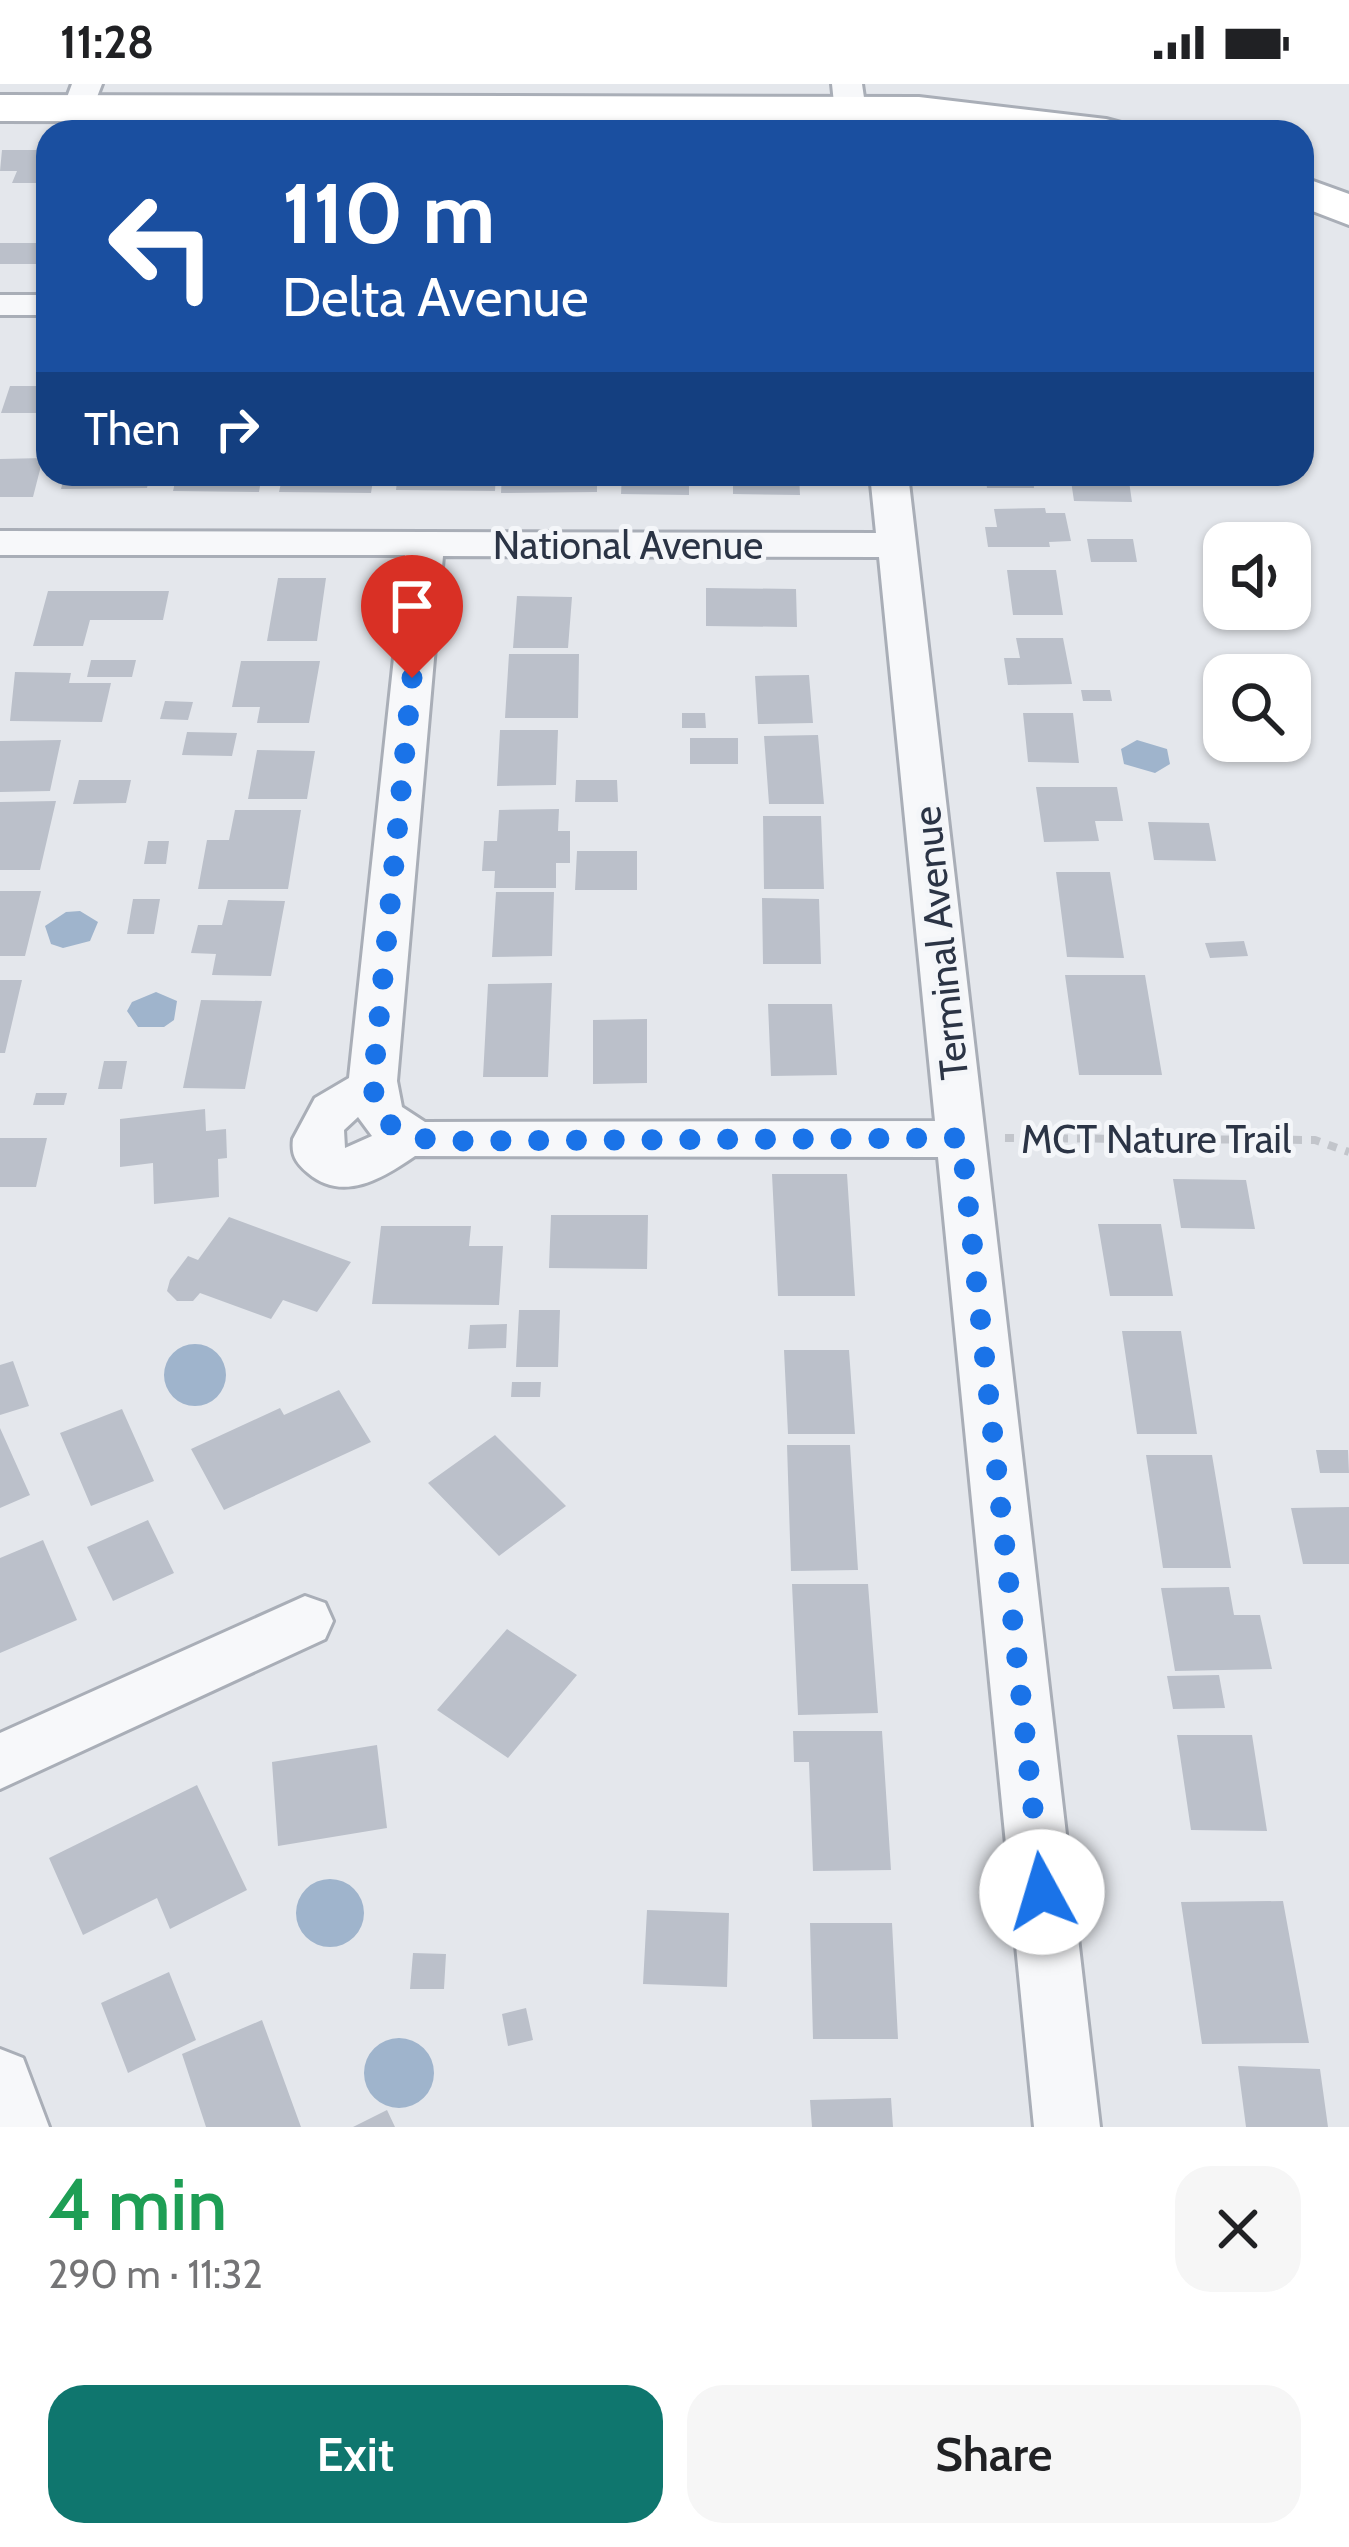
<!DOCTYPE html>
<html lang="en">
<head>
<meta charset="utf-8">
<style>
	:root { --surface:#fff; --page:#f6f6f6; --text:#202124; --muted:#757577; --accent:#0f766e }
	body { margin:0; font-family:Cabin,sans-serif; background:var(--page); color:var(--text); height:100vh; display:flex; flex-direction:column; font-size:45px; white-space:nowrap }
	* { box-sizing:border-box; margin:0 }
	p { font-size:39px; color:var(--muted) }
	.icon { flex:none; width:66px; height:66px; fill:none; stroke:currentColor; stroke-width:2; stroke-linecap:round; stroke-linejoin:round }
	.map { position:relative; height:2043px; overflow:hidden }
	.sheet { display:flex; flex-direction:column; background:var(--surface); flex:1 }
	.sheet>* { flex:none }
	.banner { position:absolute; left:36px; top:36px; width:1278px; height:366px; border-radius:36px; box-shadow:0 3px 9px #0004; background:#1a4fa0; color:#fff; overflow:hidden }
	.buttons { position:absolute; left:1203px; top:438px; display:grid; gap:24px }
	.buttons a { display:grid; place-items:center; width:108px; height:108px; border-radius:24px; background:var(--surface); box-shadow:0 3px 9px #0004; font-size:60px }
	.pin { position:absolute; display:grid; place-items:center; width:102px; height:102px; color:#fff; margin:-123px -51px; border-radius:50% 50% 50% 0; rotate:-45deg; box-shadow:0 0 12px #0007 }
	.pin .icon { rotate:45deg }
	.me { position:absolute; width:132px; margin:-66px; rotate:354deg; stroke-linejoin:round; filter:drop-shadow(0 0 9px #0008) }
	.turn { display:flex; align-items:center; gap:42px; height:252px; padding:0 48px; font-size:54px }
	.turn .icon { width:156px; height:156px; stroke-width:2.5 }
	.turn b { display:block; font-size:84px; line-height:102px }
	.then { display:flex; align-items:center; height:114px; padding:0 48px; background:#0003; gap:24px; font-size:45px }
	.round { display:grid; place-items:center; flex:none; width:126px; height:126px; border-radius:36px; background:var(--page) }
	.headline { display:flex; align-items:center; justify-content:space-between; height:204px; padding:0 48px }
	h1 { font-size:72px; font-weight:600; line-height:90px; color:#1e9e55 }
	.action { display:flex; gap:24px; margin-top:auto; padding:24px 48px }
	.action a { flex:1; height:138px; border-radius:36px; background:var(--accent); color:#fff; font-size:48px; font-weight:600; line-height:138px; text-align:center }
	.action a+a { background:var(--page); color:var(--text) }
	.status { display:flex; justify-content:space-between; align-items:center; height:84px; padding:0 60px; background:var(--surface); direction:ltr }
	.status svg { height:33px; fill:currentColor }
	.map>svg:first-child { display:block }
</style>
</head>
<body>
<div class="status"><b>11:28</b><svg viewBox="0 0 49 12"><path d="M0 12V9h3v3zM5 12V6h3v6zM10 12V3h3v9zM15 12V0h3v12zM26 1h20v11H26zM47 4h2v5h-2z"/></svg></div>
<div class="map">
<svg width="1349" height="2043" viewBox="0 0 1349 2043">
	<rect width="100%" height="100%" fill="#e4e7ec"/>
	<path fill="#9fb4cc" d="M1137,656l30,9 3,15 -15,9 -31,-9 -3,-15z
		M80,827l18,11 -8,19 -27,7 -12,-4 -6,-18 21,-14z
		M156,908l21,9 -3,19 -10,7h-26l-11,-16 5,-9z
		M164 1291a31 31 0 1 1 62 0a31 31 0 1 1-62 0Z
		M296 1829a34 34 0 1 1 68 0a34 34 0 1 1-68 0Z
		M364 1989a35 35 0 1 1 70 0a35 35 0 1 1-70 0Z"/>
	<path fill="#bbc0ca" d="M2,66h46v21l-8,12h-28l5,-12h-17z
		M0,159h46l-6,21h-40z
		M10,302h38v27h-47z
		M43,374l-10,39h-33v-38z
		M65,390h85l-3,14 -86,1z
		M177,390h85l-3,18 -86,-1z
		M283,390h91l-3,19 -92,-1z
		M398,390h98l-1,17 -99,-1z
		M502,390h95v18l-96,1z
		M622,390h67v21l-68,-1z
		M733,390h66l1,21 -67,-1z
		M985,390h48l1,14h-47z
		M1070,390h58l4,28 -58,-1z
		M1045,424l1,5h19l6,28 -22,1 1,5h-62l-3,-20h12l-3,-18z
		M1087,455h46l4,23h-46z
		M1007,486h49l7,45h-50z
		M278,494h48l-9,63h-50z
		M706,504l90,1 1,38 -91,-1z
		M48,507h121l-6,29h-73l-7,26h-50z
		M517,512l55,1 -4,51h-55z
		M1016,554h47l9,46 -64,1 -4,-27h16z
		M509,570h70l-1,64h-73z
		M91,576h45l-4,17h-45z
		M241,577h79l-11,62h-52l3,-16h-28z
		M15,588l56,1 -2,10h42l-9,39 -92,-1z
		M809,591l4,48 -55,1 -3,-48z
		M1081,606h29l2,11h-29z
		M165,617l28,1 -5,18 -28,-1z
		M682,629h23l1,15h-24z
		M1023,629h50l6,50 -51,-1z
		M500,646h58l-2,55 -59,1z
		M187,648l50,1 -5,23 -50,-1z
		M818,651l6,69h-55l-5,-68z
		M690,654h48v26h-48z
		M61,656l-11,51 -50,1v-51z
		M257,666l58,1 -8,48h-59z
		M79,696h52l-5,23 -53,1z
		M576,696h41l1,22h-43z
		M1036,703h81l6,34h-28l4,20 -55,1z
		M56,717l-16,69h-40v-68z
		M559,725l-1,22h12v32h-14v25h-62l1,-17h-13l2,-30h13l2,-31z
		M235,726h66l-13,79h-90l9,-49h22z
		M763,732h58l3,73h-60z
		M1148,738l61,1 7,38 -62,-1z
		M148,757h21l-3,23h-22z
		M577,767h60v39h-62z
		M1056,788h54l14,86 -57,-1z
		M0,807h41l-16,65h-25z
		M496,808h58l-2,64 -60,1z
		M762,814l57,1 2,65h-58z
		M133,815h27l-6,35h-27z
		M228,816l57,1 -14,75 -59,-1 4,-21 -25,-1 7,-28h24z
		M1244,857l4,15 -38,2 -5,-15z
		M1065,891h80l17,100h-83z
		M0,896h22l-17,73h-5z
		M552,899l-4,94h-65l5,-93z
		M201,916l61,1 -17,88 -62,-1z
		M768,920h64l5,71 -66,1z
		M647,935v64l-54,1v-64z
		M104,977h23l-5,28h-24z
		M36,1009h31l-3,12h-31z
		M205,1025l1,22 20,-2 1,29 -9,1 1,38 -65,7 -1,-41 -33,4v-48z
		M0,1054h47l-11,49h-36z
		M772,1090h75l8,122h-77z
		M1173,1095l73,1 9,49 -74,-1z
		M551,1131h97l-1,54 -98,-1z
		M229,1133l122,45 -34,50 -34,-12 -12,19 -71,-26 -7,8h-16l-10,-10 3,-11 18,-24 10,4z
		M1098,1140h63l12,72h-63z
		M381,1142h90l-2,20h34l-4,59 -127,-1z
		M519,1226h41l-2,57h-42z
		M507,1240l-1,24 -38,1 2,-24z
		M1122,1247h59l16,103h-60z
		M784,1266h65l6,84h-67z
		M13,1277l16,45 -29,9v-50z
		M512,1298h29l-1,15h-29z
		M339,1306l32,52 -147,68 -33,-61 89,-41 4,7z
		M122,1325l32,72 -63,25 -31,-73z
		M0,1344l30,67 -30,13z
		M495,1351l71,71 -67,50 -71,-73z
		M787,1361h63l8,125 -67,1z
		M1316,1366h32l1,23h-29z
		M1146,1371h66l19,113h-68z
		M1349,1423v57h-46l-12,-56z
		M148,1436l26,53 -61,28 -26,-54z
		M43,1456l34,80 -77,33v-95z
		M792,1500h76l10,129 -80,2z
		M1229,1503l5,28h26l12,54 -97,2 -14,-83z
		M507,1545l70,46 -69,83 -71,-48z
		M1219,1591l6,33 -52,1 -6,-33z
		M793,1647h89l9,139 -78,1 -4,-109h-15z
		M1177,1651h75l15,96 -76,-1z
		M377,1661l10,83 -109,18 -6,-84z
		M197,1701l50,105 -77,39 -13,-31 -74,37 -34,-77z
		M1283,1817l26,142 -107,1 -21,-142z
		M647,1826l82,3 -2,74 -84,-3z
		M810,1839h82l6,116h-85z
		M413,1869l33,1 -2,35h-34z
		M169,1888l27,68 -68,33 -27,-70z
		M526,1924l7,32 -25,6 -6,-32z
		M262,1936l39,107h-95l-24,-73z
		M1238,1982l82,3 8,58h-82z
		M891,2014l2,29h-81l-2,-27z
		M387,2026l8,17h-42z"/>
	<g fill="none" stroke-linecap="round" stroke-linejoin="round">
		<g stroke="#a9aeb7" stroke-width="6">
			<path id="minor" d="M72,0h30l-12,31h-22l-5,-7z
				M832,0h30l7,48h-32z
				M0,211h48v20h-48z
				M870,390h38l192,1653h-66l-96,-970 -523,-1c-32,22 -72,47 -107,17 -12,-10 -17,-18 -15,-34l22,-41 34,-20 56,-523h-405v-24l876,2zM443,472l436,1 56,564 -510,1 -23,-15 -5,-26zM358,1033l14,19 -27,12 -1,-18z
				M305,1512l20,7 8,18 -8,18 -325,150v-56z
				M0,1965l23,9 26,69h-49z"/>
		</g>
		<g stroke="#a9aeb7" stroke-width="6">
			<path id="secondary" d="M0,11l919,2 187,22 15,4 7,9h-132l-77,-9 -919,-2z
				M1302,93l47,17v31l-47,-18z"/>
		</g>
		<path stroke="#c2c5cb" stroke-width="8" stroke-dasharray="9 9" stroke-linecap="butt" d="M1005,1054l310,2 34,12"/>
		<use href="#minor" fill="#f7f8fa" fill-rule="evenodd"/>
		<use href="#secondary" fill="#fff" fill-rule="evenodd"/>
	</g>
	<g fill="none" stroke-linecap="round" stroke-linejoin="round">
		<path stroke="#1a73e8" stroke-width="21" stroke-dasharray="0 37.8" d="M412,594l-39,403c1,48 34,59 78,60l510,-3 81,754"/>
	</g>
	<g text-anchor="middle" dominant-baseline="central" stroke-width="10" stroke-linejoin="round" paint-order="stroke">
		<g font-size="39" fill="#2b3445" stroke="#f4f6f9">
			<text x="628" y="461">National Avenue</text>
			<text transform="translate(940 859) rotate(-96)">Terminal Avenue</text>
			<text x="1156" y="1055">MCT Nature Trail</text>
		</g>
	</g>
</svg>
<div class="buttons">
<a><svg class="icon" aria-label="sound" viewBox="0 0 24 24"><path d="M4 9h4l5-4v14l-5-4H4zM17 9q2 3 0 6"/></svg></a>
<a><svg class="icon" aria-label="search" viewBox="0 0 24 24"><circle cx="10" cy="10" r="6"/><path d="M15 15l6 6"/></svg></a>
</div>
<div class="pin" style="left:412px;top:594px;background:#d93025"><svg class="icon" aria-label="arrive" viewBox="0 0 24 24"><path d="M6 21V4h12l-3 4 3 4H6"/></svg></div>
<svg class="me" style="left:1042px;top:1808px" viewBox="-20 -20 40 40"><circle r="19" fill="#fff"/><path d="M0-13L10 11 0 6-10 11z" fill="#1a73e8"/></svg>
<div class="banner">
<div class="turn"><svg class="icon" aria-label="left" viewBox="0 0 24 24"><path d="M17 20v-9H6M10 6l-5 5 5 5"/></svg><div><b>110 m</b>Delta Avenue</div></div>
<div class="then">Then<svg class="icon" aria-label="right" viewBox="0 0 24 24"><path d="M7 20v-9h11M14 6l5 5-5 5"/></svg></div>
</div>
</div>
<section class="sheet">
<div class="headline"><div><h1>4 min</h1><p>290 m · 11:32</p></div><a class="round"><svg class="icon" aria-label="close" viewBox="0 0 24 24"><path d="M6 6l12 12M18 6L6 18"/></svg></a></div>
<div class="action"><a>Exit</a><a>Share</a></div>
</section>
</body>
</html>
